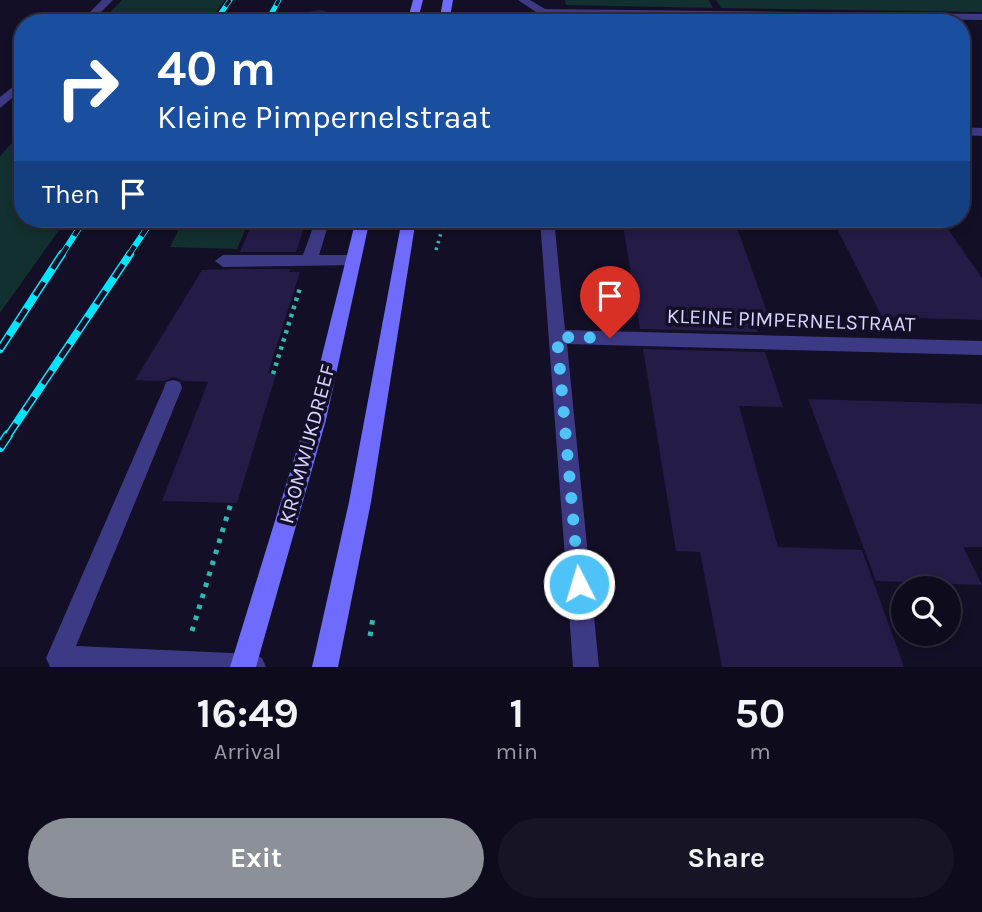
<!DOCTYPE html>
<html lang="en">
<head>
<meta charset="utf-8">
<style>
	:root { --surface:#0e0b1c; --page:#171425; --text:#f1f3f6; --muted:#9b9ba3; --line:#2e2b3b; --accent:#8c9099 }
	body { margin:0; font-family:Karla,sans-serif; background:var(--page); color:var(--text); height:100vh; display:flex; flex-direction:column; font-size:26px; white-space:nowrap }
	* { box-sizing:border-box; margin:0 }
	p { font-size:23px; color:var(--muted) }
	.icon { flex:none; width:38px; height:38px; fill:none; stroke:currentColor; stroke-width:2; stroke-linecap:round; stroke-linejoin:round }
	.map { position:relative; height:667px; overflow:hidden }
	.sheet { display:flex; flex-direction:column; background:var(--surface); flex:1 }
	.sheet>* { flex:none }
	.top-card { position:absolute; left:14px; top:14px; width:956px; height:214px; border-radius:28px; box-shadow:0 4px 10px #0003,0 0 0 2px var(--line); background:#1a4fa0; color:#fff; overflow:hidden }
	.buttons { position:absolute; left:891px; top:576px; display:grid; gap:14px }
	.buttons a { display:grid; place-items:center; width:70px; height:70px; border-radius:50%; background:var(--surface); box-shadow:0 4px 10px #0003,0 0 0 2px var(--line); font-size:35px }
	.pin { position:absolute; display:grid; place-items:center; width:60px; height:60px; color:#fff; margin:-72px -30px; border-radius:50% 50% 50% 0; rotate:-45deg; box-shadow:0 0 7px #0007 }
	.pin .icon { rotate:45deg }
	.me { position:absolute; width:77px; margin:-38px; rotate:355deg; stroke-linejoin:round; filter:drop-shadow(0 0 5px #0008) }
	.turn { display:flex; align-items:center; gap:24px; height:147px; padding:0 28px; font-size:32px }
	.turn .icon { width:91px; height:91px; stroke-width:2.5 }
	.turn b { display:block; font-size:49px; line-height:60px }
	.then { display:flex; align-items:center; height:66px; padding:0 28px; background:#0003; gap:14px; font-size:26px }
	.eta { display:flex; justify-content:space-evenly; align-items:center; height:119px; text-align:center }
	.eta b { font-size:42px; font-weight:700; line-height:49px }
	.primary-button { display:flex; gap:14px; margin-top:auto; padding:14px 28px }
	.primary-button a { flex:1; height:80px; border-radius:42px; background:var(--accent); color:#fff; font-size:28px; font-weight:700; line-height:80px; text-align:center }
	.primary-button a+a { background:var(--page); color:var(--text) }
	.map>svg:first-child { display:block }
</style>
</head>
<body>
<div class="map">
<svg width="982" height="667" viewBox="0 0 982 667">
	<rect width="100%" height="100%" fill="#130f26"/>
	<path fill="#12302f" d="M122,0h103l-17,23h-108z
		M565,0h144l4,8 -147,-3z
		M716,0h266v12l-261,-4z
		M321,10l22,7 8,6h-74l4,-7z
		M23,131v88h44l-67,94v-157z
		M184,219h66l-13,30 -67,-2z"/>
	<path fill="#241b47" d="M254,219h53l-11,33h-56z
		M622,219h112l34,96 -16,-1 6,18 -118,-3z
		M832,219h109l41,59v42l-100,-3z
		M233,269h58l-2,3h11l-32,101 8,1 -39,129 -75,-2 46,-119 -25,-1 -9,-4 -10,4 -29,-1 67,-110z
		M643,349l122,3 18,55 -44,-1 39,141 84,3 42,117h-182l-22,-115 -24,-1z
		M808,399l174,5v143h-19l19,38 -106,-4z"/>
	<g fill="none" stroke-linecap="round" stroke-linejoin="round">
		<path stroke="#2fb8b0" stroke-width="3.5" stroke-dasharray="2.5 4.5" stroke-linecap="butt" d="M436,250l9,-31"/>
		<path stroke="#2fb8b0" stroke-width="4.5" stroke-dasharray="3.5 5" stroke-linecap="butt" d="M273,374l27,-86"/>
		<path stroke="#2fb8b0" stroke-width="5" stroke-dasharray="4.5 7" stroke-linecap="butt" d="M192,631l39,-128
			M370,636l3,-19"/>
		<path fill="#3d3a85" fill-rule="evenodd" d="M316,219h14l-11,36h33l8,6 -2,4 -135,2 -8,-6 8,-6h80z
			M173,380l7,2 2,6 -106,258 177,8 9,4 4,9h-216l-4,-9 4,-9 114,-261 2,-6z"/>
		<path fill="#3d3a85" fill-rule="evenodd" d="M102,0h11l-23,23h-11z
			M518,0h12l15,9 437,5v6l-425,-7 -11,2 -9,8h-10l9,-11z
			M23,79v10l-23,19v-11z
			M961,127l21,1v8l-21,-1z
			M540,219h14l11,111 417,11v14l-415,-11 32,323h-26z"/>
		<path fill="#6f6bff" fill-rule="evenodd" d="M413,0h10l-6,23h-10z
			M443,0h10l-4,23h-10z
			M356,219h14l-44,201 -70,247h-26l76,-247z
			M402,219h14l-45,283 -33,165h-26l37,-165z"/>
		<g stroke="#00e5ff" stroke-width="5">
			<path id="rail-far3" d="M214,23l16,-23
				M266,23l13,-23"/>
		</g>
		<g stroke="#00e5ff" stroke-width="6">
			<path id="rail-far2" d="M61,256l24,-37
				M128,256l25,-37"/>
		</g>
		<g stroke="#00e5ff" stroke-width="8">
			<path id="rail-far1" d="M0,349l62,-95
				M7,437l123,-183"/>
		</g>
		<g stroke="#00e5ff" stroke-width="10">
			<path id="rail" d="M0,447l8,-12"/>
		</g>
		<use href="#rail-far3" stroke="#130f26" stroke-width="3.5" stroke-dasharray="10" stroke-linecap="butt"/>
		<use href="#rail-far2" stroke="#130f26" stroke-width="4.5" stroke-dasharray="12" stroke-linecap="butt"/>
		<use href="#rail-far1" stroke="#130f26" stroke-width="5" stroke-dasharray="16" stroke-linecap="butt"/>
		<use href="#rail" stroke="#130f26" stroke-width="7" stroke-dasharray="20" stroke-linecap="butt"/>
	</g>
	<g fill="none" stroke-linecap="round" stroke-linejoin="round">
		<path stroke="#4fc3f7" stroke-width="12" stroke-dasharray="0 21.6" d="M579,584l-22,-247 53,1"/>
	</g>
	<g text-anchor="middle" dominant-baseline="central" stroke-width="7" stroke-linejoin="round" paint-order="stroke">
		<g font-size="21" fill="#d9d4ff" stroke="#130f26">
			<text transform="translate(791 320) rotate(2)">KLEINE PIMPERNELSTRAAT</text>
			<text transform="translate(307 444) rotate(-75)">KROMWIJKDREEF</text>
		</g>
	</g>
</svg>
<div class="buttons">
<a><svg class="icon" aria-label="search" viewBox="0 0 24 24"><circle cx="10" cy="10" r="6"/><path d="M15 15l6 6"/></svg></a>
</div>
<div class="pin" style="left:610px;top:338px;background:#d93025"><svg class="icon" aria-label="arrive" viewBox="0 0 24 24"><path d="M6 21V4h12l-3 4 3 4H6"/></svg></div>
<svg class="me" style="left:579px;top:584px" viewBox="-20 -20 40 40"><circle r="17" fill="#4fc3f7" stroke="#fff" stroke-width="3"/><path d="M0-11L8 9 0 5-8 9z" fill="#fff"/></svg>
<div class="top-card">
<div class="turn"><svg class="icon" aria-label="right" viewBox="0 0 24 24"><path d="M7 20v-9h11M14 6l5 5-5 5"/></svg><div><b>40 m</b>Kleine Pimpernelstraat</div></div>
<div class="then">Then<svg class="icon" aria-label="arrive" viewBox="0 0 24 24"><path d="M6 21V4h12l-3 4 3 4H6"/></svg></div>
</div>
</div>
<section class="sheet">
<div class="eta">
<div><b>16:49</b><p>Arrival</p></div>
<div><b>1</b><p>min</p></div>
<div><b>50</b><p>m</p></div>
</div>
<div class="primary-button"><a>Exit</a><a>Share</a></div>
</section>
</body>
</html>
